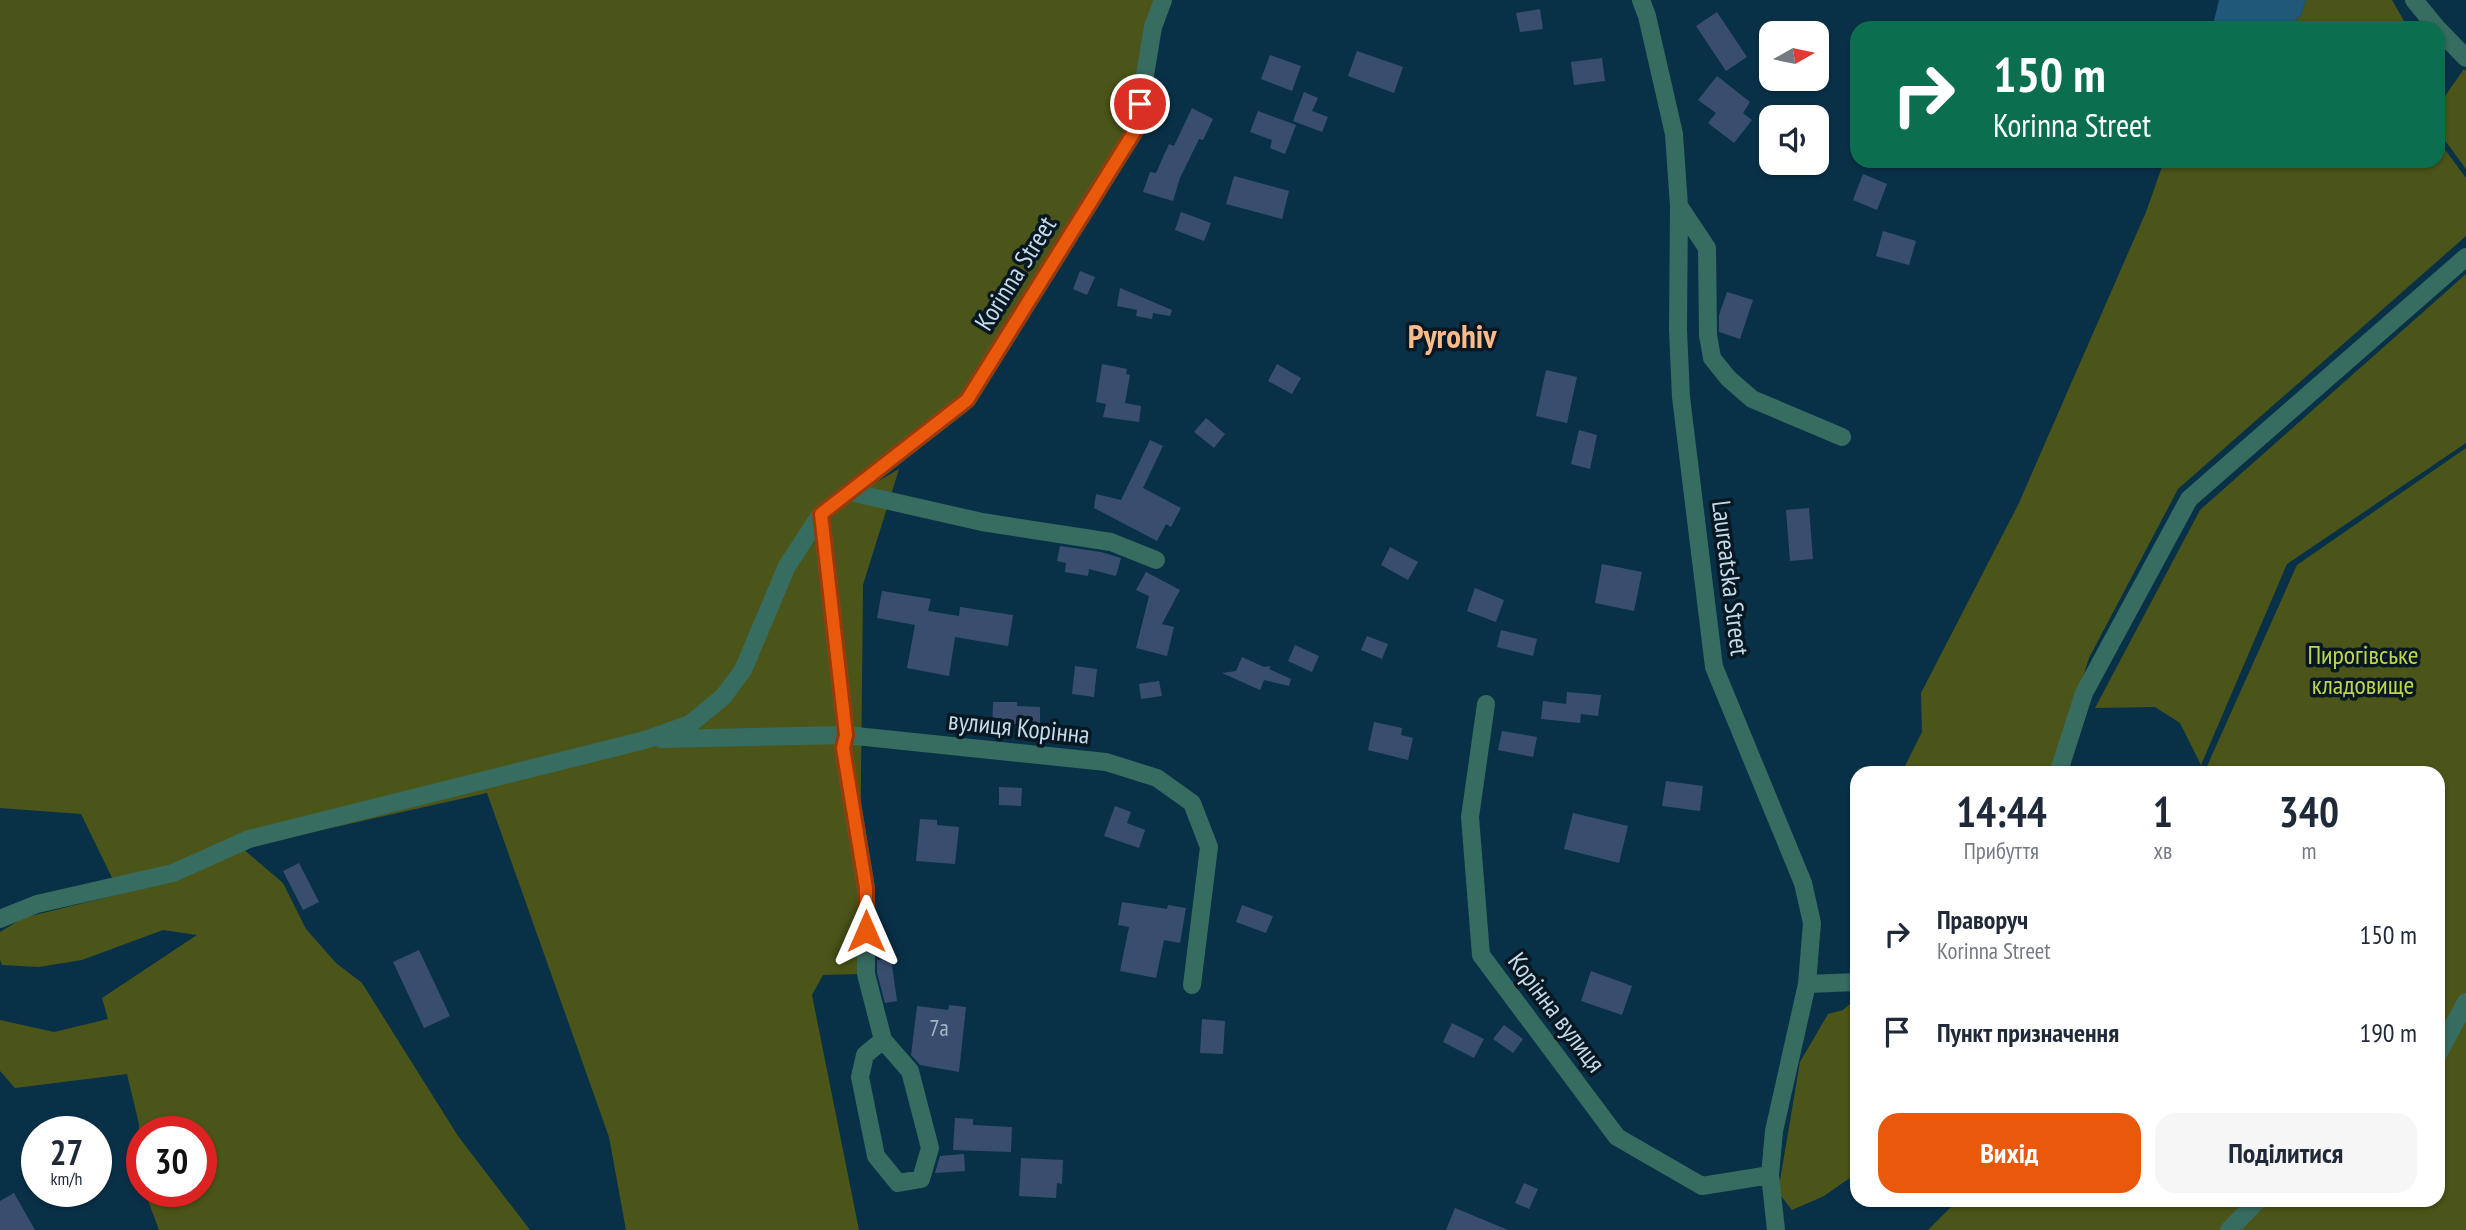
<!DOCTYPE html>
<html lang="uk">
<head>
<meta charset="utf-8">
<style>
	:root { --surface:#fff; --page:#f6f6f7; --text:#1f2937; --muted:#747a83; --accent:#ea580c }
	body { margin:0; font-family:"PT Sans Narrow",sans-serif; background:var(--page); color:var(--text); height:100vh; display:flex; flex-direction:column; font-size:26px; white-space:nowrap }
	* { box-sizing:border-box; margin:0 }
	p { font-size:23px; color:var(--muted) }
	.icon { flex:none; width:38px; height:38px; fill:none; stroke:currentColor; stroke-width:2; stroke-linecap:round; stroke-linejoin:round }
	.map { position:relative; flex:1; overflow:hidden }
	.side { position:absolute; left:1850px; top:766px; width:595px; height:441px; display:flex; flex-direction:column; background:var(--surface); border-radius:21px; box-shadow:0 2px 5px #0004 }
	.side>* { flex:none }
	.banner { position:absolute; left:1850px; top:21px; width:595px; height:147px; border-radius:21px; box-shadow:0 2px 5px #0004; background:#0b6e4f; color:#fff; overflow:hidden }
	.needle { width:46px; rotate:81deg }
	.tools { position:absolute; left:1759px; top:21px; display:grid; gap:14px }
	.tools a { display:grid; place-items:center; width:70px; height:70px; border-radius:14px; background:var(--surface); box-shadow:0 2px 5px #0004; font-size:35px }
	.speed { position:absolute; left:21px; top:1116px; display:flex; gap:14px; font-size:35px; font-weight:700; text-align:center }
	.speed>* { display:grid; place-content:center; width:91px; height:91px; border-radius:50%; background:var(--surface); box-shadow:0 2px 5px #0004; line-height:1 }
	.speed small { font-size:18px; font-weight:400 }
	.speed .limit { border:10px solid #d22; background:#fff; color:#111 }
	.pin { position:absolute; display:grid; place-items:center; width:60px; height:60px; color:#fff; margin:-30px; border:4px solid #fff; border-radius:50%; box-shadow:0 2px 7px #0007 }
	.me { position:absolute; width:77px; margin:-38px; rotate:0deg; stroke-linejoin:round; filter:drop-shadow(0 0 5px #0008) }
	.turn { display:flex; align-items:center; gap:24px; height:147px; padding:0 28px; font-size:32px }
	.turn .icon { width:91px; height:91px; stroke-width:2.5 }
	.turn b { display:block; font-size:49px; line-height:60px }
	.eta { display:flex; justify-content:space-evenly; align-items:center; height:119px; text-align:center }
	.eta b { font-size:42px; font-weight:600; line-height:49px }
	.action { display:flex; gap:14px; margin-top:auto; padding:14px 28px }
	.action a { flex:1; height:80px; border-radius:21px; background:var(--accent); color:#fff; font-size:28px; font-weight:600; line-height:80px; text-align:center }
	.action a+a { background:var(--page); color:var(--text) }
	ul { padding:0; list-style:none }
	li { display:flex; align-items:center; gap:21px; height:98px; padding:0 28px }
	li div { flex:1 }
	li b { display:block; font-size:26px }
	li em { font-style:normal }
	.map>svg:first-child { display:block }
</style>
</head>
<body>
<div class="map">
<svg width="2466" height="1230" viewBox="0 0 2466 1230">
	<rect width="100%" height="100%" fill="#083148"/>
	<path fill="#4b5519" d="M0,0h1163l-27,129 -169,271 -139,110 71,-41 -36,116 -4,389 -36,1 -11,20 47,235h-233l-17,-93 -122,-344 -245,55 41,35 23,46 30,34 26,20 96,153 72,94h-371l-14,-38h56v-60h-59v50l-5,-11 2,-47 -12,-50 -112,14 -15,-17v-51l54,12 54,-13 -6,-21 95,-63 -34,-5 -81,30 -43,7 -37,-2 -2,-5v-28l23,-14 97,-24 -39,-80 -81,-6z
		M2306,0h86l16,28h-121l14,-13z
		M2464,69l2,2v98l-28,-38v-25z
		M2438,140l28,38v58l-288,253 -89,169 -37,115 -151,1 21,-42 -1,-39 97,-188 128,-293 18,-51h274z
		M2466,274v169l-179,121 -86,201 -21,-42 -25,-16 -60,1 105,-198z
		M2466,448v782h-538l29,-29 481,-1v-426l-234,-1 93,-208z
		M1857,998v175l-33,23 -32,14 -14,-18 22,-130 28,-48 15,-4z"/>
	<path fill="#1f5879" d="M2219,0h87l-5,15 -14,13h-65l-8,-7z"/>
	<path fill="#394e6e" d="M1540,9l3,20 -23,3 -4,-19z
		M1717,12l30,45 -21,14 -30,-45z
		M1357,51l46,16 -9,26 -46,-17z
		M1270,55l31,11 -9,25 -31,-12z
		M1602,58l3,23 -31,4 -3,-23z
		M1717,76l33,26 -7,11 9,7 -18,23 -26,-20 8,-10 -18,-13z
		M1304,92l14,6 -6,13 16,6 -6,15 -29,-11z
		M1192,108l21,11 -10,21 -4,-1 -19,39 -7,23 -30,-9 7,-20 6,1 13,-29 5,2z
		M1258,111l38,14 -11,29 -15,-6 2,-8 -22,-8z
		M1863,174l24,10 -10,26 -24,-10z
		M1234,176l55,15 -7,28 -56,-15z
		M1181,212l30,11 -7,18 -29,-11z
		M1883,231l33,10 -7,24 -33,-9z
		M1080,271l15,6 -8,18 -14,-6z
		M1120,288l52,22 -2,6 -17,-3 -1,6 -16,-3 1,-6 -20,-4z
		M1727,292l26,8 -13,39 -21,-7v-17z
		M1102,364l25,5 -1,5 4,1 -5,28 16,3 -2,16 -36,-5 3,-13 -10,-2z
		M1277,364l24,14 -9,16 -24,-13z
		M1546,370l31,7 -10,46 -31,-7z
		M1206,418l19,16 -11,14 -20,-16z
		M1579,430l18,5 -7,34 -19,-5z
		M1150,440l13,6 -20,42 38,20 -10,19 -5,-3 -9,17 -63,-33 2,-14 25,6z
		M1809,508l4,51 -23,2 -4,-51z
		M1060,546l41,6 20,6 -5,18 -27,-7 -1,7 -23,-4 1,-9 -9,-2z
		M1390,547l28,15 -10,18 -27,-15z
		M1602,564l40,8 -8,39 -39,-8z
		M1146,572l34,18 -18,34 12,3 -7,29 -31,-8 13,-52 -13,-6z
		M1475,588l29,12 -8,22 -29,-11z
		M882,591l49,8 -3,12 31,5 1,-9 53,8 -5,31 -53,-9 -6,39 -42,-8 8,-43 -38,-7z
		M1501,630l36,9 -4,17 -36,-9z
		M1367,636l21,8 -6,15 -21,-9z
		M1295,645l24,11 -7,16 -24,-11z
		M1242,657l22,10 7,-1 -2,3 22,10 -2,7 -25,-6 -4,10 -38,-17 14,-2z
		M1075,666l22,3 -3,28 -22,-3z
		M1159,681l3,15 -21,3 -2,-15z
		M1567,692l34,3 -3,21 -17,-2 -1,9 -39,-4 2,-18 23,3z
		M993,702h24v4l23,1v17h-29v10l-19,-1z
		M1374,722l28,6 -1,7 12,3 -5,22 -40,-10z
		M1502,731l35,6 -4,20 -35,-7z
		M1666,781l37,5 -3,25 -38,-5z
		M999,787l23,1 -1,18 -22,-1z
		M1115,806l16,6 -4,11 18,7 -6,18 -35,-12z
		M1573,813l55,13 -9,37 -55,-14z
		M920,819l17,1v5l22,2 -4,37 -39,-3z
		M299,863l20,39 -16,8 -20,-39z
		M1122,902l45,7 1,-4 18,3 -6,35 -16,-3 -8,38 -36,-7 9,-44 -11,-2z
		M1242,905l31,11 -7,17 -30,-11z
		M419,950l31,66 -26,12 -31,-66z
		M891,958l6,43 -12,2 -8,-30v-13z
		M1591,971l41,15 -10,29 -41,-14z
		M949,1005l17,2 -7,65 -39,-7 -9,-10 6,-49 31,4z
		M1202,1019l23,2 -2,33 -23,-1z
		M1452,1023l32,16 -10,19 -31,-16z
		M1504,1025l19,14 -10,14 -20,-14z
		M955,1118l18,1v6l39,2 -1,25 -58,-2z
		M964,1154l1,17 -30,2 5,-17z
		M1021,1158l42,2 -1,24 -5,-1 -1,15 -37,-2z
		M1524,1183l14,6 -9,20 -14,-6z
		M14,1193l21,37h-35v-29z
		M1455,1208l53,22h-62z"/>
	<g fill="none" stroke-linecap="round" stroke-linejoin="round">
		<path stroke="#376c60" stroke-width="18" d="M1641,0l6,16 27,118 5,72 -1,124 3,67 33,270 89,216 9,40 -5,61 -33,147 -4,44 6,55
			M2414,0l23,28
			M2438,29l28,29
			M1679,206l28,42 1,87 4,23 16,20 24,21 90,38
			M850,492l132,30 129,20 45,18
			M821,514l25,221 -3,13 23,141v85l17,66 -18,15 -5,22 16,79 22,27 23,-4 9,-31 -20,-77 -27,-31
			M1486,704l-16,113 11,138 136,182 85,49 68,-11
			M662,739l184,-4 260,27 51,16 35,25 17,44 -17,138
			M2058,774l26,-81 105,-194 277,-242
			M0,919l37,-15 136,-31 76,-34 396,-99 45,-16 33,-27 20,-27 44,-104 34,-52 146,-114 169,-271 17,-102 10,-27
			M1807,984l50,-2
			M2438,1054l28,-52
			M2229,1230l29,-30"/>
	</g>
	<g fill="none" stroke-linecap="round" stroke-linejoin="round">
		<g stroke="#983908" stroke-width="18">
			<path id="route" d="M866,931v-43l-23,-140 3,-13 -25,-221 146,-114 169,-271 4,-25"/>
		</g>
		<use href="#route" stroke="#ea580c" stroke-width="12"/>
	</g>
	<g text-anchor="middle" dominant-baseline="central" stroke-width="7" stroke-linejoin="round" paint-order="stroke">
		<g font-size="23" fill="#a2b7ca">
			<text x="939" y="1027">7а</text>
		</g>
		<g font-size="26" fill="#c5dae9" stroke="#081822">
			<text transform="translate(1015 273) rotate(-58)">Korinna Street</text>
			<text transform="translate(1731 578) rotate(83)">Laureatska Street</text>
			<text transform="translate(1019 727) rotate(6)">вулиця Корінна</text>
			<text transform="translate(1557 1012) rotate(53)">Корінна вулиця</text>
		</g>
		<g font-size="26" fill="#bfd64c" stroke="#081822">
			<text x="2363" y="654">Пирогівське<tspan x="2363" dy="30">кладовище</tspan></text>
		</g>
		<g font-size="33" font-weight="bold" fill="#fdbb89" stroke="#081822">
			<text x="1452" y="335">Pyrohiv</text>
		</g>
	</g>
</svg>
<div class="tools">
<a><svg class="needle" viewBox="-14 -14 28 28"><path d="M0-13l5 13h-10z" fill="#e53935"/><path d="M0 13l5-13h-10z" fill="#747a83"/></svg></a>
<a><svg class="icon" aria-label="sound" viewBox="0 0 24 24"><path d="M4 9h4l5-4v14l-5-4H4zM17 9q2 3 0 6"/></svg></a>
</div>
<div class="speed"><div>27<small>km/h</small></div><div class="limit">30</div></div>
<div class="pin" style="left:1140px;top:104px;background:#d93025"><svg class="icon" aria-label="arrive" viewBox="0 0 24 24"><path d="M6 21V4h12l-3 4 3 4H6"/></svg></div>
<svg class="me" style="left:866px;top:931px" viewBox="-20 -20 40 40"><path d="M0-17L14 15 0 8-14 15z" fill="#ea580c" stroke="#fff" stroke-width="4"/></svg>
<div class="banner">
<div class="turn"><svg class="icon" aria-label="right" viewBox="0 0 24 24"><path d="M7 20v-9h11M14 6l5 5-5 5"/></svg><div><b>150 m</b>Korinna Street</div></div>
</div>
<section class="side">
<div class="eta">
<div><b>14:44</b><p>Прибуття</p></div>
<div><b>1</b><p>хв</p></div>
<div><b>340</b><p>m</p></div>
</div>
<ul>
<li><svg class="icon" aria-label="right" viewBox="0 0 24 24"><path d="M7 20v-9h11M14 6l5 5-5 5"/></svg><div><b>Праворуч</b><p>Korinna Street</p></div><em>150 m</em></li>
<li><svg class="icon" aria-label="arrive" viewBox="0 0 24 24"><path d="M6 21V4h12l-3 4 3 4H6"/></svg><div><b>Пункт призначення</b></div><em>190 m</em></li>
</ul>
<div class="action"><a>Вихід</a><a>Поділитися</a></div>
</section>
</div>
</body>
</html>
